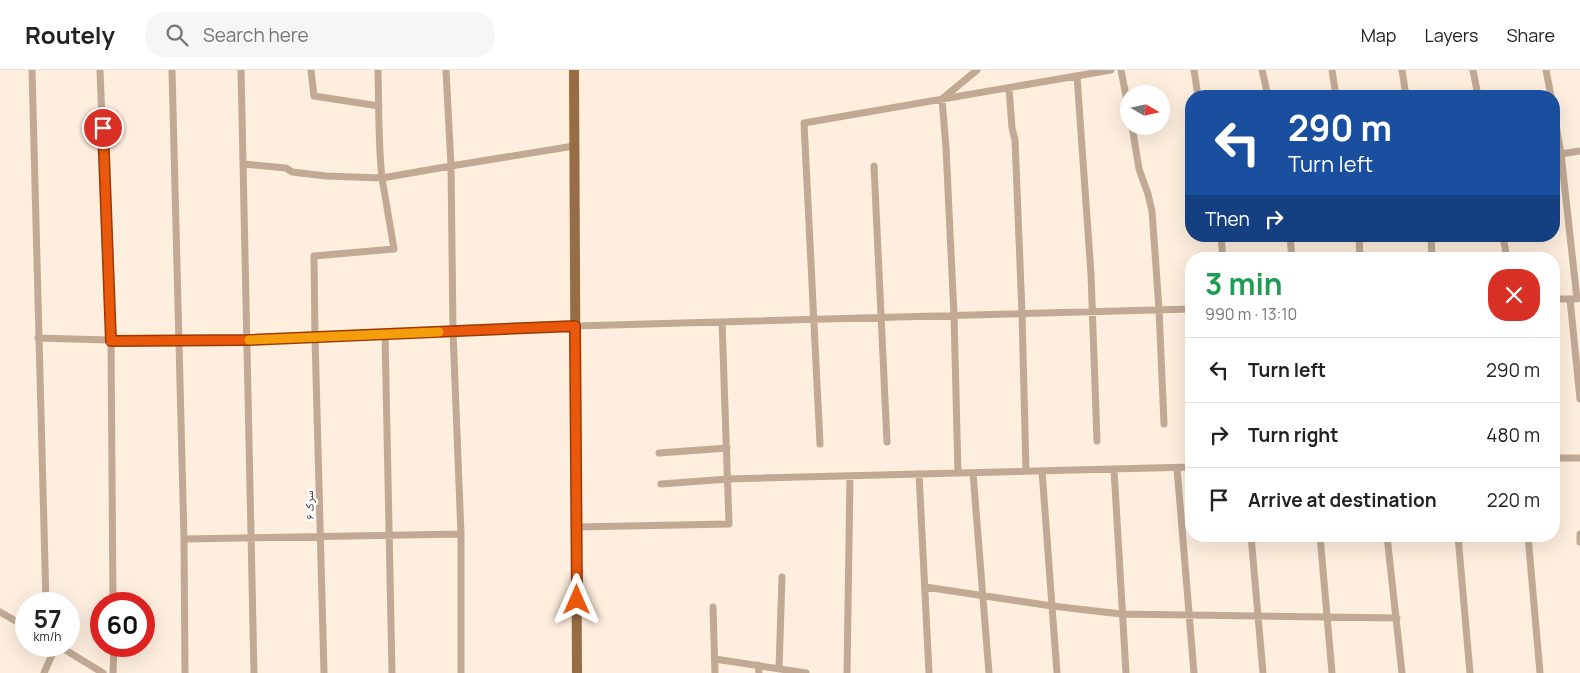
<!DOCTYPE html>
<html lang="en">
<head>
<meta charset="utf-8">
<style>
	:root { --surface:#fff; --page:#f6f6f6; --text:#222; --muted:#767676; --line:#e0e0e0 }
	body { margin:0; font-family:Manrope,"Noto Naskh Arabic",sans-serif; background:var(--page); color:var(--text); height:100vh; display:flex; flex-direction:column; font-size:19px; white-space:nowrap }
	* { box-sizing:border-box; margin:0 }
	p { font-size:16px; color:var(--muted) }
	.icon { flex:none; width:28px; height:28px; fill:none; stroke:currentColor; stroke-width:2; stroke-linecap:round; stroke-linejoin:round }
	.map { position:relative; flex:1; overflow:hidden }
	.details { position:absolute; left:1185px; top:182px; width:375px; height:290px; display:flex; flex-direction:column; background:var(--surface); border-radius:20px; box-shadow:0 5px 20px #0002 }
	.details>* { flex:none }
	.hud { position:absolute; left:1185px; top:20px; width:375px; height:152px; border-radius:20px; box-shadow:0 5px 20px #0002; background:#1a4fa0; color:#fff; overflow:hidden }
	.needle { width:32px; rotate:99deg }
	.controls { position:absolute; left:1120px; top:15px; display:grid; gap:10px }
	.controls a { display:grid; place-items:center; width:50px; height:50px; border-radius:50%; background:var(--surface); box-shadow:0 5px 20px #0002; font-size:25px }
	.speed { position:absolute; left:15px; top:522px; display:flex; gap:10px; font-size:25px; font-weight:700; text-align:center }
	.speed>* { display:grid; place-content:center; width:65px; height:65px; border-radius:50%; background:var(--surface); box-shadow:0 5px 20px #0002; line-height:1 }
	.speed small { font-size:12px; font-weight:400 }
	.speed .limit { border:8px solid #d22; background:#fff; color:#111 }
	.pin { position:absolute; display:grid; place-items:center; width:42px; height:42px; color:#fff; margin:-21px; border:2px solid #fff; border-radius:50%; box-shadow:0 1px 5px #0007 }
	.me { position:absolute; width:55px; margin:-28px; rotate:0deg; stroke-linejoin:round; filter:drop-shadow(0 0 4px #0008) }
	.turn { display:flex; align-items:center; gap:18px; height:105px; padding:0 20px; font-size:22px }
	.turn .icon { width:65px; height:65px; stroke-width:2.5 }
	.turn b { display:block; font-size:35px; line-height:42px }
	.then { display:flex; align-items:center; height:48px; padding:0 20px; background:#0003; gap:10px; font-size:19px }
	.round { display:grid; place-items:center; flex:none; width:52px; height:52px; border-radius:20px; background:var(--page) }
	.headline { display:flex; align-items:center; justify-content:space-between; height:85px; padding:0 20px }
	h1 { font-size:30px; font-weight:700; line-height:38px; color:#1e9e55 }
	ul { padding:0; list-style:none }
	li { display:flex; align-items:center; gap:15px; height:65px; padding:0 20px; border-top:1px solid var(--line) }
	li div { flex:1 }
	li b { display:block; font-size:19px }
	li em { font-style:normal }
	header { display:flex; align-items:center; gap:30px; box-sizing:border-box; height:70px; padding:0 25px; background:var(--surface); border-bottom:1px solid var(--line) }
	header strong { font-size:24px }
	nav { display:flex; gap:28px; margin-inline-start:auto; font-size:18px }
	.search { width:350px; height:45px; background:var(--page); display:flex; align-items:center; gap:12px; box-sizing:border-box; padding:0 18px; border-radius:20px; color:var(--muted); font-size:19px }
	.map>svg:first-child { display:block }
</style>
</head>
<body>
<header>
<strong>Routely</strong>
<div class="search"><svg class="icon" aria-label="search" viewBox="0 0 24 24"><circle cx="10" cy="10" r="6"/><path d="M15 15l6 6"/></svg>Search here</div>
<nav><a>Map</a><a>Layers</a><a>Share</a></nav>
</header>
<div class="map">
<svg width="1580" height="603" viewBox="0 0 1580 603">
	<rect width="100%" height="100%" fill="#feeede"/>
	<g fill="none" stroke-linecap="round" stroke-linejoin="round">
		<path stroke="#c1a994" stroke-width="7" d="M32,0l14,534
			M100,0l11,271 2,263
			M172,0l12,469 1,134
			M241,0l13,603
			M311,0l3,26 65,10
			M1121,0l8,41
			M1194,0l4,26
			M1262,0l6,26
			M1332,0l4,26
			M1402,0l4,26
			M1473,0l5,26
			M1546,0l5,26
			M1077,6l14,198 6,167
			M1009,18l3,40 3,12 7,173 4,158
			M1554,43l7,41 16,145
			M1132,56l7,43 9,25 4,17 7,98 5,115
			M1561,84l19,-3
			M244,94l42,4 6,4 34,4 56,2c-4,-36 -3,-72 -4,-108
			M874,96l13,276
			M1221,166l2,23
			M1290,166l2,23
			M1359,166l1,23
			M1431,166l1,23
			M1503,166l4,23
			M1554,229h19
			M1570,229l10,100
			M385,264l7,339
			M38,268l141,4 396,-16 616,-17
			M820,374l-16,-321 307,-53
			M659,383l68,-5
			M1554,388h26
			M1177,398l17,205
			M1114,399l12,204
			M1042,401l15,202
			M958,403l-4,-158 -8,-167 -4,-49 35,-29
			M973,403l16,200
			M919,404l10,199
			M661,414l67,-5 463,-12
			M576,457l153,-3 -7,-202
			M1580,464v8
			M1251,466l12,137
			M1320,466l12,137
			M1387,466l15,137
			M1458,466l12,137
			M1528,466l12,137
			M184,469l277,-5
			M925,517l127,19 69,8 276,4
			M713,537l2,66
			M0,542l26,15
			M59,576l44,27
			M715,589l91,14
			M758,595l1,8
			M779,599l3,-92
			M44,603l12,-27
			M113,603l1,-27
			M324,603l-9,-336 -1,-81 80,-7 -12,-71 69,-12 -5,-96
			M461,603v-139l-8,-202 -2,-166 123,-20
			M847,603l3,-197"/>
		<path stroke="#966d44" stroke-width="10" d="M574,0l3,603"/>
	</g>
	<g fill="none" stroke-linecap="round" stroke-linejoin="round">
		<g stroke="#983908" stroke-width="12">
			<path id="route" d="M103,58l8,213 137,-1 327,-14 2,274"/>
		</g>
		<use href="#route" stroke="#ea580c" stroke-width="9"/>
		<path stroke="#f59e0b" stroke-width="9" d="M249,270l190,-8"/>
	</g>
	<g text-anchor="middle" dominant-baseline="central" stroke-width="4.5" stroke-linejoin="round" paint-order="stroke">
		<g font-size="12" fill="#373028" stroke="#fff">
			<text transform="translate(309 435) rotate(-92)">سرک ۶</text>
		</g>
	</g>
</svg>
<div class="controls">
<a><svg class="needle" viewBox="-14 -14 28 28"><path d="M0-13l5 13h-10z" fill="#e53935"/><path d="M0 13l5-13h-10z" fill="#767676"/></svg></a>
</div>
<div class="speed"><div>57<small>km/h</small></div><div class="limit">60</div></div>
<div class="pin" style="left:103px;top:58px;background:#d93025"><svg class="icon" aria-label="arrive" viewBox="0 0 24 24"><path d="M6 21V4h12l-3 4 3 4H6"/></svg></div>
<svg class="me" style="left:577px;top:530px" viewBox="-20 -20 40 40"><path d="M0-17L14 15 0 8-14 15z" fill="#ea580c" stroke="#fff" stroke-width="4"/></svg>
<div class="hud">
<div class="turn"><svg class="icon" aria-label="left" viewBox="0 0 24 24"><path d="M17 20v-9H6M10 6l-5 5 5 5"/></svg><div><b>290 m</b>Turn left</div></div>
<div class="then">Then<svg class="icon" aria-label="right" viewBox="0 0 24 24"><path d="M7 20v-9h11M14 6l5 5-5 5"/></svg></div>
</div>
<section class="details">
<div class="headline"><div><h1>3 min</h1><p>990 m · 13:10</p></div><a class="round" style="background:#d93025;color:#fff"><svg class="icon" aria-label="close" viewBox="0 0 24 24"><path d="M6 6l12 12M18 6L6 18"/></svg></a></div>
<ul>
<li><svg class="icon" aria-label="left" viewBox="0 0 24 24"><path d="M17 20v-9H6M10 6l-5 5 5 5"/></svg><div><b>Turn left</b></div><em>290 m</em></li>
<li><svg class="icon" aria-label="right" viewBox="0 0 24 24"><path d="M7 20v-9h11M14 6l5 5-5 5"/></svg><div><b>Turn right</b></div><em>480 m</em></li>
<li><svg class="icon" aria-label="arrive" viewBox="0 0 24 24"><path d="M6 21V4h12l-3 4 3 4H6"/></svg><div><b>Arrive at destination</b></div><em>220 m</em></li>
</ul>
</section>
</div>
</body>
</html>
